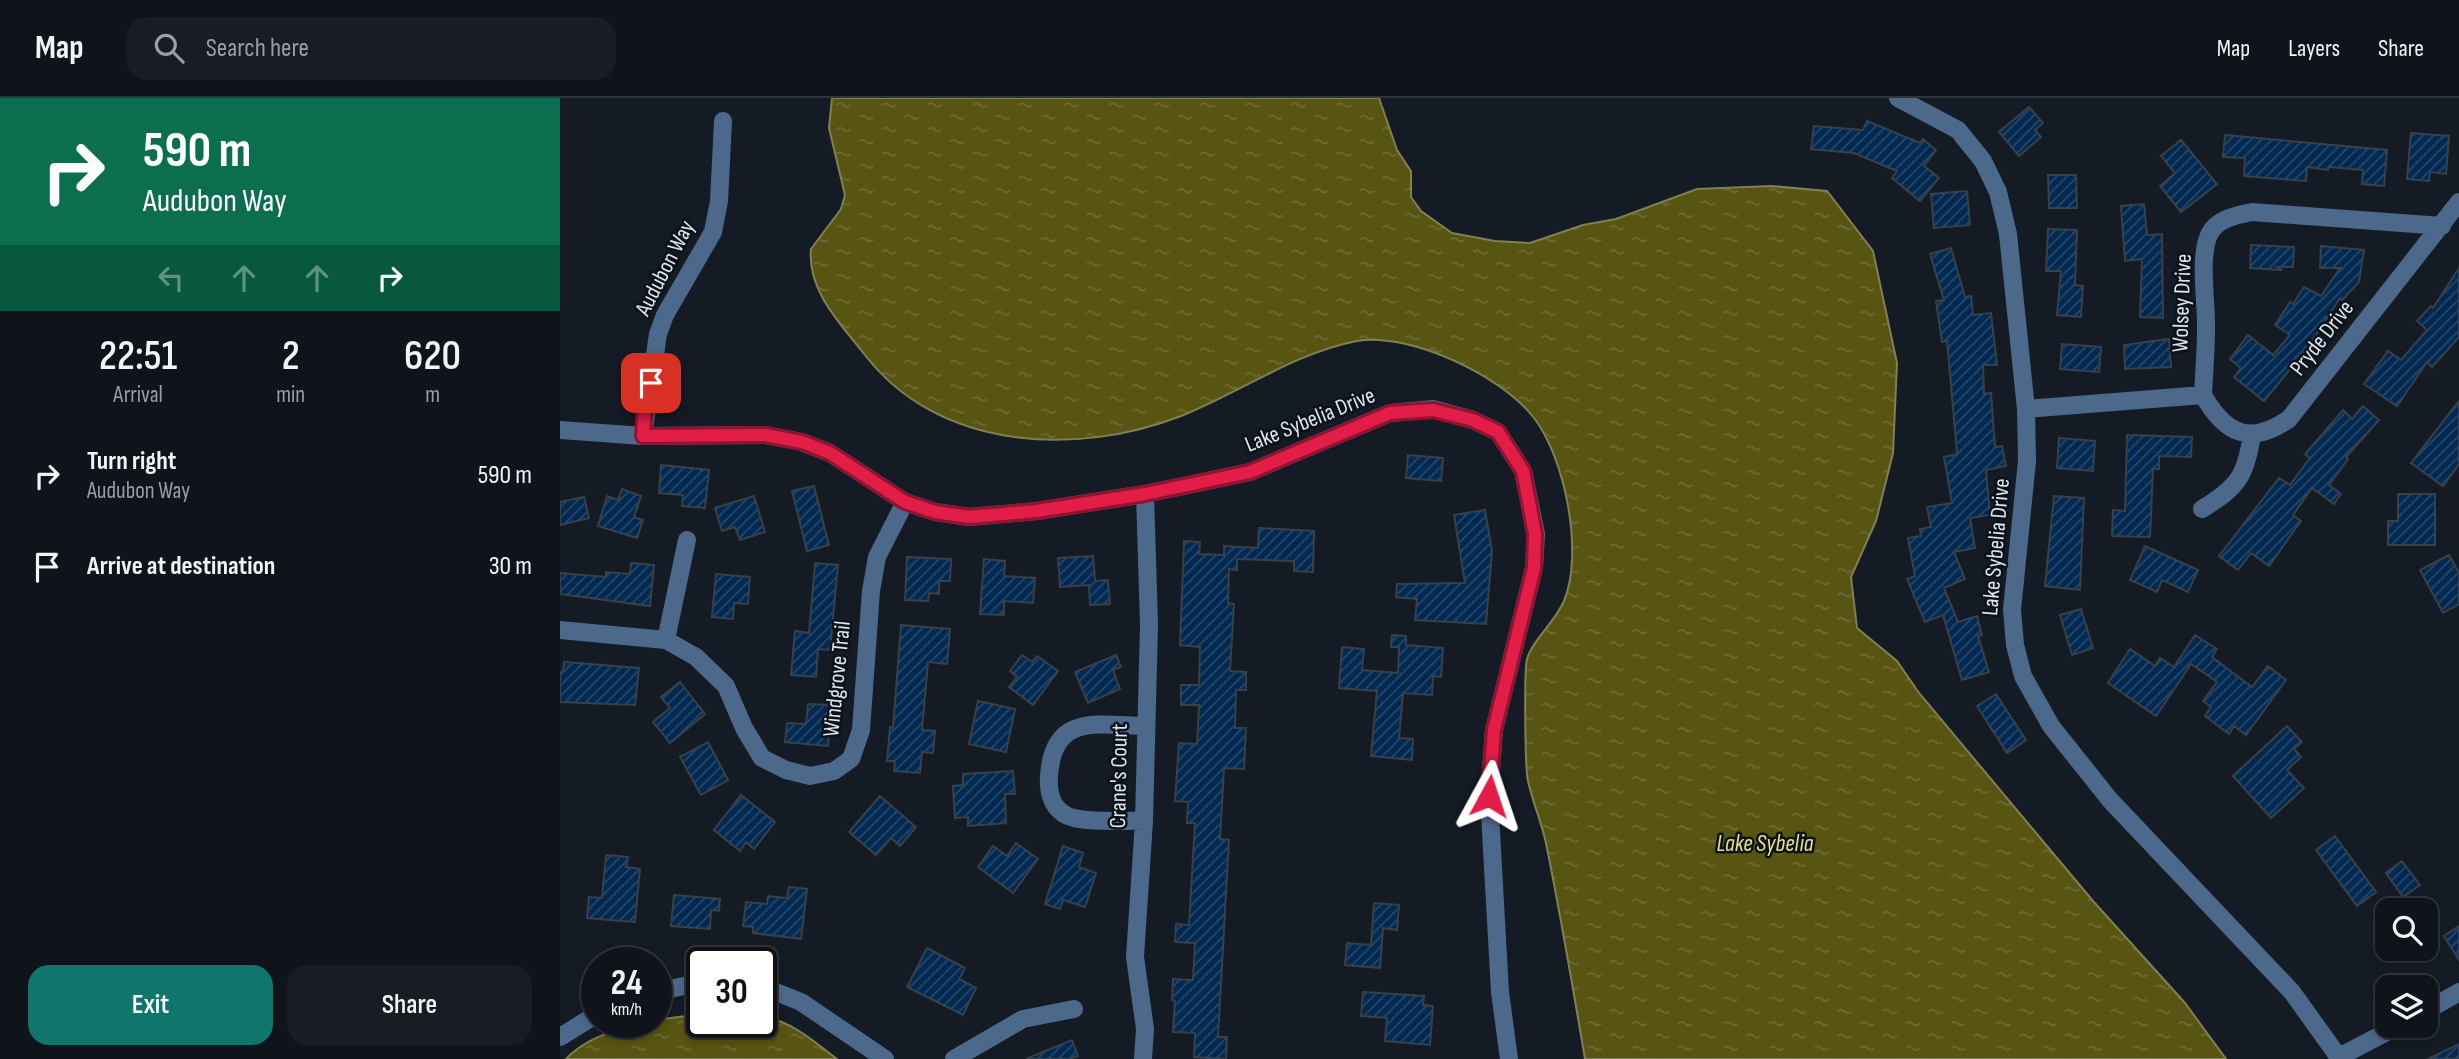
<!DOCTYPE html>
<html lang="en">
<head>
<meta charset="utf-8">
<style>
	:root { --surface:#0f141b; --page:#181d24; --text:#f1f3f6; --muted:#9b9ea3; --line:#2f333a; --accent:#0f766e }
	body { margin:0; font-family:"Sofia Sans Condensed",sans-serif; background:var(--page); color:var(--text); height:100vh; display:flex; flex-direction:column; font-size:26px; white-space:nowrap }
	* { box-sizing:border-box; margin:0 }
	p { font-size:23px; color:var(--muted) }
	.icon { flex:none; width:38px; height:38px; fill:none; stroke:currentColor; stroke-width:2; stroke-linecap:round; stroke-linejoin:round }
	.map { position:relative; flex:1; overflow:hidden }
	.drawer { display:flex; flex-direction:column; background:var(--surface); width:560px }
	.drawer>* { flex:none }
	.top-card { background:#0b6e4f; color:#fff; overflow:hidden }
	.tools { position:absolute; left:1815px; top:800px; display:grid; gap:14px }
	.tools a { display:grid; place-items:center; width:63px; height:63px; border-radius:14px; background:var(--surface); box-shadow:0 4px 10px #0003,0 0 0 2px var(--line); font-size:35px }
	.speed { position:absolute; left:21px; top:849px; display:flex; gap:14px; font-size:35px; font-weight:700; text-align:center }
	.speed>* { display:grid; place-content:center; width:91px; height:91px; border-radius:50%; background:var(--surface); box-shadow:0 4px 10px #0003,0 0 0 2px var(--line); line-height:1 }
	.speed small { font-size:18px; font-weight:400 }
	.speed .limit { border:4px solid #111; border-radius:10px; background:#fff; color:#111 }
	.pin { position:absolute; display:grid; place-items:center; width:60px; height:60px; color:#fff; margin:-30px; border-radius:14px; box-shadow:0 4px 10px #0006 }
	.me { position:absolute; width:77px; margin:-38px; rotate:5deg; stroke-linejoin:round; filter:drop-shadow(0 0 5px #0008) }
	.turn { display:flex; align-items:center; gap:24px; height:147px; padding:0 28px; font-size:32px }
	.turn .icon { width:91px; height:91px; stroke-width:2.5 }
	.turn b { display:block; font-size:49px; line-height:60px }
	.lanes { display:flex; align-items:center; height:66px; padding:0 28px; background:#0003; justify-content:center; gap:35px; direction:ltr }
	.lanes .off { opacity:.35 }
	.eta { display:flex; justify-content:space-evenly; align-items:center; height:119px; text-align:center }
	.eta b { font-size:42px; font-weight:600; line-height:49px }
	.action { display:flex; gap:14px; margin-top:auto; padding:14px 28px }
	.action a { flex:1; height:80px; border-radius:21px; background:var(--accent); color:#fff; font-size:28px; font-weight:600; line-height:80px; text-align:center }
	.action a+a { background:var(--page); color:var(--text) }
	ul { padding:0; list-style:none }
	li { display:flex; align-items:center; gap:21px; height:91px; padding:0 28px }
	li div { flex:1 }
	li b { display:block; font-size:26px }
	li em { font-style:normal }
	header { display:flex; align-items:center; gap:42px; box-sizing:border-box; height:98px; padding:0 35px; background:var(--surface); border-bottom:2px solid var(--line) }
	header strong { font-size:33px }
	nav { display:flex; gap:38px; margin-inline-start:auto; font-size:24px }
	.search { width:490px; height:63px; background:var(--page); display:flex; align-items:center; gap:18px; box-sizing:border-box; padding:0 24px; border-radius:21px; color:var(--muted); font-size:26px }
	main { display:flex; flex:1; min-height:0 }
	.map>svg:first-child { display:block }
</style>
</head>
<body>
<header>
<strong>Map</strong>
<div class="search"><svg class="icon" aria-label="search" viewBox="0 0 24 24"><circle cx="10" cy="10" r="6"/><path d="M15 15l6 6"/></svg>Search here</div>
<nav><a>Map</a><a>Layers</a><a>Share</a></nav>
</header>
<main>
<section class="drawer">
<div class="top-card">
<div class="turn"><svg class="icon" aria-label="right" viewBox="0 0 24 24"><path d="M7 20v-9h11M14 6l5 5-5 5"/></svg><div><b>590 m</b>Audubon Way</div></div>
<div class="lanes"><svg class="icon off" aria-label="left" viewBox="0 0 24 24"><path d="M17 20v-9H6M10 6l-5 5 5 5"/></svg><svg class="icon off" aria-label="ahead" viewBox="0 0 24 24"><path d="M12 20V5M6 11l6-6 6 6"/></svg><svg class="icon off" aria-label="ahead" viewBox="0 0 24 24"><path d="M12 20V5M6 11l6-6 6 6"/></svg><svg class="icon" aria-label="right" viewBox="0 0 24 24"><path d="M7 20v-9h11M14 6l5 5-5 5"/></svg></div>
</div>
<div class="eta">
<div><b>22:51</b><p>Arrival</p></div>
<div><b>2</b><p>min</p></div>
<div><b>620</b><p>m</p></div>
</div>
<ul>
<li><svg class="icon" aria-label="right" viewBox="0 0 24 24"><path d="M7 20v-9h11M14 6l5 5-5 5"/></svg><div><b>Turn right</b><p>Audubon Way</p></div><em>590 m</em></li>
<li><svg class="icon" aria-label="arrive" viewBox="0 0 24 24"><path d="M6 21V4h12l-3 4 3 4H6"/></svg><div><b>Arrive at destination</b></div><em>30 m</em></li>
</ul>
<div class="action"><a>Exit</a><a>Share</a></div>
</section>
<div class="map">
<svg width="1899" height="961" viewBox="0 0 1899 961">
	<defs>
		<pattern id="water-ripples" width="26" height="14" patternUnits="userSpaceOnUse" patternTransform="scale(1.75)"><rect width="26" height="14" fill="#585412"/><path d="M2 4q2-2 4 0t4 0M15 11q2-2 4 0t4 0" fill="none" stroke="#706c35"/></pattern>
		<pattern id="building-hatch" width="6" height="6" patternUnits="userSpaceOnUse" patternTransform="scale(1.75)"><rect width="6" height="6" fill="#022951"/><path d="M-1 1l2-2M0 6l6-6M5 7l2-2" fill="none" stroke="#26486a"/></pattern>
	</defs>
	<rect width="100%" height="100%" fill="#141b24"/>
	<path fill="url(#water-ripples)" stroke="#808053" stroke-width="2" d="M272,0h547l18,52 14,21v26l10,14 31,22 43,8 35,2 53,-18 33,-6 81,-30 74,-3 56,5 46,60 24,112 -4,90 -17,68 -25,56 6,51 40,33 22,32 174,208 92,102 41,56h-641c-12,-71 -24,-141 -38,-211 -4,-23 -14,-44 -19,-67 -3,-12 -4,-110 -1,-122 5,-18 28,-37 37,-58 20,-48 1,-143 -30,-183 -32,-42 -124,-86 -177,-77 -63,12 -118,52 -176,75 -105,41 -243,34 -316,-61 -24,-31 -58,-64 -54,-106l30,-40 4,-14 -16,-67z
		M142,917v7h59v-6c29,4 54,26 76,43h-271c28,-31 96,-42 136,-44z"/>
	<path fill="url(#building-hatch)" stroke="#38404a" stroke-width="2" d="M1469,9l14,16 -8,7 6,7 -22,19 -20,-24z
		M1307,23l53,22 3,-4 13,11 -12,16 15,12 -19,23 -28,-23 5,-7 -43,-18 -43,-4 3,-23 49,4z
		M1851,35l38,3 -3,38 -16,-2 -1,9 -22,-2z
		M1665,37l162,15 -3,36 -22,-2 1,-14 -34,-3 -1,3 -21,-3 -1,14 -62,-5 1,-18 -22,-1z
		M1621,42l36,44 -36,28 -21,-26 15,-13 -14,-17z
		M1488,77h28l1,33h-28z
		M1407,93l3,34 -36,3 -3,-34z
		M1584,106l3,31 15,-1 1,84 -23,-1 2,-58 -17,2 -4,-55z
		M1488,131l29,1 -2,55 8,1 -2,31 -24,-2 4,-44h-15z
		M1691,147l43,2 -1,20h-16l5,3 -32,-2z
		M1761,148l43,4 -5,32 -17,18 -2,-2 -32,49 -44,54 -30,-24 7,-9 -11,-9 18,-24 25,20 17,-20 -15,-10 15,-23 3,2 11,-17 17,9 19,-28h-20z
		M1391,150l14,49 6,-1 2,19 18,-2 6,52h-14l1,29 7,-1 4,54 7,-1 4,20 -20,4 4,45 -20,3 5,30 -21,4 11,27 -21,9 14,34 19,-6 5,19 -4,1 11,36 -27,8 -19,-65 -18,7 -18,-43 8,-3 -7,-38 13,-2 -1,-7 11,-2 -4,-20 25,-4 -8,-46 13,-3 -6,-70 -4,-43 -5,1 -6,-41 8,-1 -14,-46z
		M1899,170v69l-27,30 -5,-5 -30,44 -33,-22 24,-33 13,9 26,-30 -10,-9 14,-15 2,2z
		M1609,241l2,28 -46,2 -1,-24z
		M1502,246l39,3 -2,25 -39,-3z
		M1899,303v63l-16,22 -32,-23z
		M1803,308l16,14 -33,37 2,2 -19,26 12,9 -7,10 -22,-16 -19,27 8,6 -32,45 -18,-13 -13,17 -19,-14 60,-78 11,7 20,-27 -5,-4 38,-44 9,9z
		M1567,337l65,2 -1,20 -32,-1v13h-6l-3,68 -38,-1 1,-26 12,1z
		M1499,340l36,3 -2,30 -36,-3z
		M848,357l35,3 -2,23 -35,-3z
		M101,367l48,5 -4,38 -23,-2 1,-11 -24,-2z
		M254,388l15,59 -22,6 -15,-60z
		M62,391l19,7 -7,21 9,3 -6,18 -39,-12 9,-30 11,4z
		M1838,396h37v51h-47v-24h10z
		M194,398l11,36 -25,8 -5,-13 -13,4 -7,-23z
		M1494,398l30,2 -4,92 -35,-4z
		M24,399l5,21 -29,7v-23z
		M925,412l7,41 -6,73 -71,-4 2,-21 -21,-2 1,-13 68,-1 -11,-68z
		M699,430l55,3 -1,41 -19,-1v-10l-57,-2v11l-8,-1 -1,34 6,1 -4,67 16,1v18h-10l-1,38h11l-2,41 -20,-1 -4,71 9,1 -11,197h9l-1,22 -32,-2 1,-24 -22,-1 2,-31 -3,-1 1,-21 20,1 2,-37 -20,-1 1,-18 13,1 6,-102h-8l1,-21 -13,-1 4,-58 18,1 2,-39h-18v-20h18l1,-38 -20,-2 4,-104 16,1 -1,12 25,1v-9l34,2z
		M1585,448l53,24 -10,22 -26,-12 -5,12 -27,-12z
		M1889,457l10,18v31l-16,9 -23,-43z
		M533,458l2,25 13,-1 2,24 -20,1 -1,-20 -29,2 -2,-29z
		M347,459l44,2 -1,22h-11v13l-10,-1 -1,8 -23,-1z
		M424,461l21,2 -1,15 31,2 -2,25 -29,-2v14l-24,-1z
		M71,465l23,2 -4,41 -90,-12v-21l46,4v-5l24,2z
		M255,465l23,2 -8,85 -12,-1 -2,28 -25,-2 4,-44 14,2z
		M156,476l34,3 -2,27 -14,-1 -1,16 -21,-2z
		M1521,511l12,39 -21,7 -12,-40z
		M341,527l49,4 -3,35 -19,-2 -6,68 13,1 -2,22 -11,-1 -2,21 -26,-2 1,-10h-8l3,-34 3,1z
		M832,537l14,1v9l37,3 -2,29 -8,-1 -1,19 -29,-2 -4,45 14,1 -1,21 -41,-4 6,-65 -38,-3 3,-41 22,2 -2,21 36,3 1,-26h-8z
		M1635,537l22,14 -5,8 40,30 16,-21 18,14 -40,55 -12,-9 -5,8 -24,-18 6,-9 -8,-6 14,-19 -26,-18 -35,52 -48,-33 22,-34 25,17 5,-8 14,9z
		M462,557l10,7 5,-6 21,15 -25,34 -24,-18 8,-10 -7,-6z
		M556,557l5,12 -8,3 7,19 -32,14 -13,-31z
		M4,564l75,6 -4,37 -75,-3v-30h3z
		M120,584l25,32 -35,29 -17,-21 17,-14 -9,-11z
		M1436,596l30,46 -19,13 -30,-47z
		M418,603l37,8 -9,43 -37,-8z
		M248,606l23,1 -3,41 -43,-4 2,-19 19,1z
		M1727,628l15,16 -8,7 7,8 -14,13 17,18 -33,30 -38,-42z
		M148,644l20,38 -27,15 -21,-38z
		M453,673l2,23h-10l1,29 -38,3v-9l-13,1 -2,-32 10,-1v-11z
		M181,697l34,27 -21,27 -8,-7 -6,9 -26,-21z
		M320,698l36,31 -16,19 -9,-8 -15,17 -27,-23z
		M1775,738l41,56 -19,14 -41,-56z
		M456,745l22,16 -25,34 -35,-26 15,-21 14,10z
		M503,748l20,7 -4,14 17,6 -11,34 -22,-7 -3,9 -15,-5z
		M46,757l22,2 -2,10 14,2 -5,53 -48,-4 2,-21 13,1z
		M1842,763l18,24 -17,12 -17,-24z
		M229,789l18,2 -6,50 -48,-6v-6l-10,-1 3,-24 21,2 1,-8 19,2z
		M114,797l46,4 -1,12 -8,-1 -1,19 -39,-3z
		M814,805l25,2 -2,25 -14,-2 -3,40 -35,-3 2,-22 24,2z
		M1899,828v34l-15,-24z
		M367,850l38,20 -6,11 17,9 -13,27 -56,-28z
		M803,894l61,4 -1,9 10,1 -3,39 -45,-4 2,-23 -26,-2z
		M512,942l6,16 -8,3h-44z
		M1899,946v15h-31z"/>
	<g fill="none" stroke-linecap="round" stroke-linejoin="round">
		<path stroke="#4c698b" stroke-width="18" d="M1338,0l60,32 25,31 15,31 10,42 18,175 1,52 -15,149 3,35 8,31 28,50 59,74 182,192 48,67
			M1643,297c1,-22 3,-44 3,-65 1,-26 -8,-75 4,-97 8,-15 28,-18 42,-21l190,14
			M1643,297c22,39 47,51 86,24l170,-217
			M1466,311l177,-14
			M0,332l83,6 122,-1 37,7 28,11 75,49 30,10 34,5 68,-6 108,-17 105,-22 140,-59 43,-4 40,11 25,12 25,39 13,63 -2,34 -40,162 -5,66 11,196 9,67
			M83,338l15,-102 7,-19 48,-83 6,-31 4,-80
			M1642,411c36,-22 44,-33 50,-75
			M0,532l106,10 30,17 30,29 18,42 18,30 24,12 24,6 24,-5 17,-12 10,-29 10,-139 6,-34 28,-55
			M106,542l21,-100
			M584,723c-20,-1 -65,3 -80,-7 -13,-8 -16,-24 -15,-38 4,-63 48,-51 96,-50
			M201,888l40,16 84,57
			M96,894l46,-10
			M1866,913l33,-19
			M0,939l37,-23
			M1779,959l59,-31
			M394,961l69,-40 51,-10
			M583,961l2,-30 -10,-72 9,-136 5,-196 -4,-131"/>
	</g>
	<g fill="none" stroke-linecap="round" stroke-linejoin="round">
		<g stroke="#92132f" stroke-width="18">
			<path id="route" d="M91,285l-6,22 -2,31 122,-1 37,7 28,11 75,49 30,10 34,5 68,-6 108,-17 105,-22 140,-59 43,-3 40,10 25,12 25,39 12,63 -1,34 -40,162 -5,66"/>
		</g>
		<use href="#route" stroke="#e11d48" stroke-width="12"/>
	</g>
	<g text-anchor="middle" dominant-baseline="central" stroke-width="5" stroke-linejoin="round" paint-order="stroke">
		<g font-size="23" fill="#dfe5eb" stroke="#0b121b">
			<text transform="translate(105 170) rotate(-63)">Audubon Way</text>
			<text transform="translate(1622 205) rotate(-88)">Wolsey Drive</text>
			<text transform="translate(1762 240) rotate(-52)">Pryde Drive</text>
			<text transform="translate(750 322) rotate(-22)">Lake Sybelia Drive</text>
			<text transform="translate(1436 449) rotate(-85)">Lake Sybelia Drive</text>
			<text transform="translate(277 581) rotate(-84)">Windgrove Trail</text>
			<text transform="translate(559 678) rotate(-89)">Crane's Court</text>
		</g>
		<g font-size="24" font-style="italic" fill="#e7e286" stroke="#0b121b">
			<text x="1205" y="745">Lake Sybelia</text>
		</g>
	</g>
</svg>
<div class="tools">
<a><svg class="icon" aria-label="search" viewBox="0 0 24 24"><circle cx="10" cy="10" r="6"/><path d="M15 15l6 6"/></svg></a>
<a><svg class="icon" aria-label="layers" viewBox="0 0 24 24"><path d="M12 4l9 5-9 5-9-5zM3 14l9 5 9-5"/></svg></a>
</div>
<div class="speed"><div>24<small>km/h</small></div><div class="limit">30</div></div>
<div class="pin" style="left:91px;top:285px;background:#d93025"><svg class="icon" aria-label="arrive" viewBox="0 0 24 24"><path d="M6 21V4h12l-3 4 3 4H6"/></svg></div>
<svg class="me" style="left:929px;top:698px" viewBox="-20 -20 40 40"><path d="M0-17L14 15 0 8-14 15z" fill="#e11d48" stroke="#fff" stroke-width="4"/></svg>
</div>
</main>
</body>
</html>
